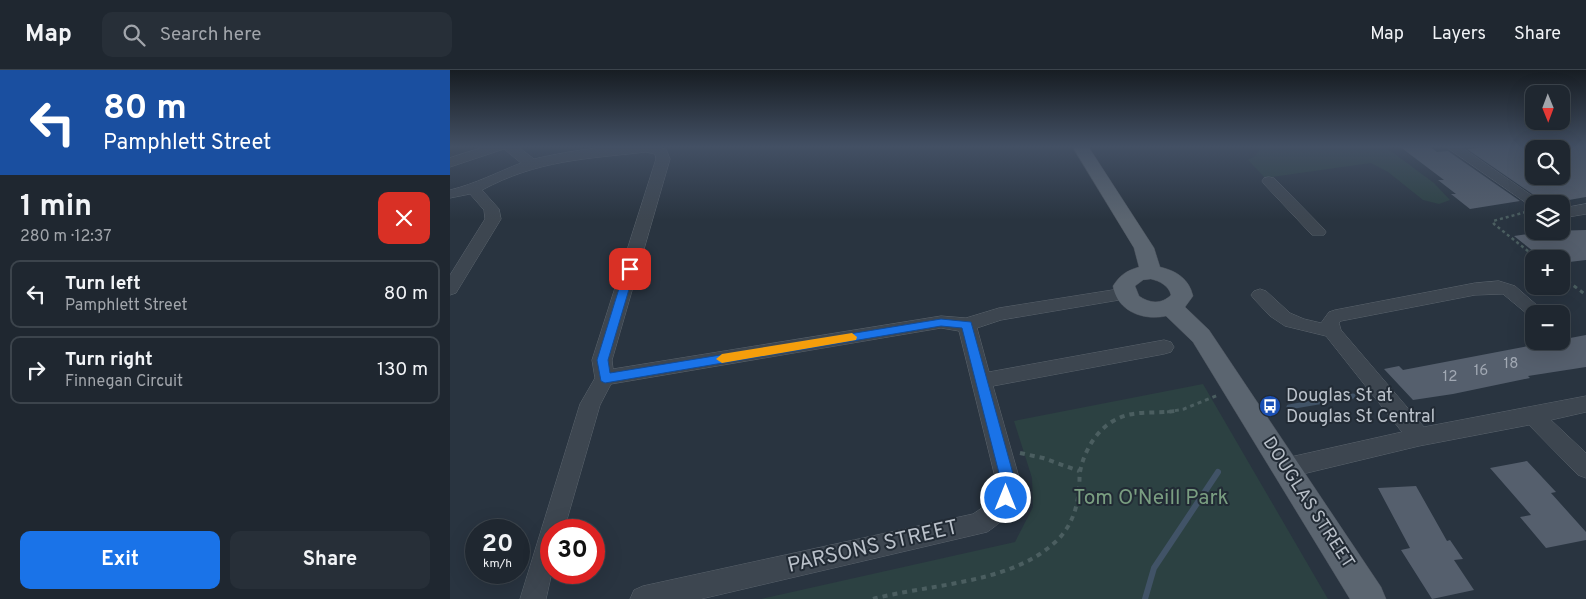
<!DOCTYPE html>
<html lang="en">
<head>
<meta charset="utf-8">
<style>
	:root { --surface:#1f2730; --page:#272f38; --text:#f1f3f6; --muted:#a1a5ab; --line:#3c444c; --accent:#1a73e8 }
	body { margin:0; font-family:Overpass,sans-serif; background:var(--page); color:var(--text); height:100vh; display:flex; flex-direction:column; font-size:19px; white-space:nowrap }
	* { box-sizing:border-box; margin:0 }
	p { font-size:16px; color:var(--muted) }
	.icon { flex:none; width:28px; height:28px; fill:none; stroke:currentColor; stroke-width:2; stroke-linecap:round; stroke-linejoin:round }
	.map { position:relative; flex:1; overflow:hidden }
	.panel { display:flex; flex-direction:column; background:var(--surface); width:450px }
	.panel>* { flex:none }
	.top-card { background:#1a4fa0; color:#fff; overflow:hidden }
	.needle { width:32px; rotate:179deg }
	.fabs { position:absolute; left:1075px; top:15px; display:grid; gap:10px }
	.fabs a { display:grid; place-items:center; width:45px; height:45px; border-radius:10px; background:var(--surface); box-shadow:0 5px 20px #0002,0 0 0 1px var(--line); font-size:25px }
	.speed { position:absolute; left:15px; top:449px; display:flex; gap:10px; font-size:25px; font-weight:700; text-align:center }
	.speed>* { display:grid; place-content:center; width:65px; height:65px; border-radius:50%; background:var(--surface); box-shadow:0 5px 20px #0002,0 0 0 1px var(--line); line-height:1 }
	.speed small { font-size:12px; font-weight:400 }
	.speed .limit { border:8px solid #d22; background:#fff; color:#111 }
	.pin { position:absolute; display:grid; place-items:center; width:42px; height:42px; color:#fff; margin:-21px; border-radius:10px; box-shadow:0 2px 8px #0006 }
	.me { position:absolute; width:55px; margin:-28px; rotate:0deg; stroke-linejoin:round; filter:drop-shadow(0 0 4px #0008) }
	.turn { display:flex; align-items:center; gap:18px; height:105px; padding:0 20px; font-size:22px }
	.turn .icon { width:65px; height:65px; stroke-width:2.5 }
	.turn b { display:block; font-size:35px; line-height:42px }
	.round { display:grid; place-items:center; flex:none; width:52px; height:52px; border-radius:10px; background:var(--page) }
	.head { display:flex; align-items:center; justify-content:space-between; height:85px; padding:0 20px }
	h1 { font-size:30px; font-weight:700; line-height:38px }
	.cta { display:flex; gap:10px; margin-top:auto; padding:10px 20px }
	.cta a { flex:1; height:58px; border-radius:10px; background:var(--accent); color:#fff; font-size:20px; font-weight:700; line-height:58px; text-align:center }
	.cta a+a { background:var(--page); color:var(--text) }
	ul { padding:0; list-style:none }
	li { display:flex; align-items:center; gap:15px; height:68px; margin:0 10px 8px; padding:0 10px; border:2px solid var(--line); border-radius:10px }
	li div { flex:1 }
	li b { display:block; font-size:19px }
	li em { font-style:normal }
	header { display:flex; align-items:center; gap:30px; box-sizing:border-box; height:70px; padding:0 25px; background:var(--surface); border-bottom:1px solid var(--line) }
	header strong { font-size:24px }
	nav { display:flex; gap:28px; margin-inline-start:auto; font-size:18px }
	.search { width:350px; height:45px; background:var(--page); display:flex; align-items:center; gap:12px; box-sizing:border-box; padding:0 18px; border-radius:10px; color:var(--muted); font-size:19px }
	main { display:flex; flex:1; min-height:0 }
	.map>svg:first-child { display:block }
</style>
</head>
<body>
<header>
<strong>Map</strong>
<div class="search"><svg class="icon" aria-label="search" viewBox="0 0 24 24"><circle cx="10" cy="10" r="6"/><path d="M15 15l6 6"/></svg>Search here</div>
<nav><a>Map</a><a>Layers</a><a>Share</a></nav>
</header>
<main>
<section class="panel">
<div class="top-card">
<div class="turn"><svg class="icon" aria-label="left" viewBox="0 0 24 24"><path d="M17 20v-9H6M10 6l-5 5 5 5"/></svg><div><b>80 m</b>Pamphlett Street</div></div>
</div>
<div class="head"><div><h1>1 min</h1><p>280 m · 12:37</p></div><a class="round" style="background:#d93025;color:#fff"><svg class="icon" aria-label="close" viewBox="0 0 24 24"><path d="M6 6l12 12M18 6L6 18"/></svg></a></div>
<ul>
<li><svg class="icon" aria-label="left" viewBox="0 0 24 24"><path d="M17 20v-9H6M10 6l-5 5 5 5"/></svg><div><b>Turn left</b><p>Pamphlett Street</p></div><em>80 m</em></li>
<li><svg class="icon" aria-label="right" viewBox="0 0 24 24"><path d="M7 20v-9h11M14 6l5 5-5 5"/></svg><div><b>Turn right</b><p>Finnegan Circuit</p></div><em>130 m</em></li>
</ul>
<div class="cta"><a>Exit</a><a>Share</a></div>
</section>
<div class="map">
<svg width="1136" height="529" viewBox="0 0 1136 529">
	<rect width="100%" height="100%" fill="#293440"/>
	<path fill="#2c4142" d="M807,76h127l50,37 16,17 -11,4 -16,-4 -35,-28 -17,-9 -106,15 -17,-18 7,-4 4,-6z
		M753,314l125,215h-567l254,-57 18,-35 -1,-29 -18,-57z"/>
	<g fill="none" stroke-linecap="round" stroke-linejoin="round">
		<path stroke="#415367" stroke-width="5" d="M839,337l64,-11"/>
		<path stroke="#415367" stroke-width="6" d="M695,529l9,-31 64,-96"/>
	</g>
	<path fill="#555f6d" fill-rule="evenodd" d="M949,76h30l8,6 11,-1 72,50 -50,8 -19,-15h5l-18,-14h6z
		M1047,76h89v51l-17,3 -4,-3 -18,2 -5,-3 -4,2 -71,-49zM1084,79h27v27h-27z
		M1136,160v30l-25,3v-4h-18l-29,-23 35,-5z
		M1136,265v32l-58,9 2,2 -77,16 -40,6 -29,-31 15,-3 4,4z
		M1077,391l29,31 -5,1 35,39v8l-40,8 -26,-31 11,-2 -41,-47z
		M966,416l31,55 3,-1 13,19 -9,1 20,30 -42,9 -31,-49 9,-2 -32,-60z"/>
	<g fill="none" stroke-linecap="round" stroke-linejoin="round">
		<g stroke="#5b646d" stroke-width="1">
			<path id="minor" d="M37,76h30l17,13c35,-8 97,-19 132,-10l4,10 -58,201 1,9 328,-53 25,2 33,-10 126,-20 6,2 3,4 -3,4 -130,22 -24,8 12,44 175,-32 7,2 3,5 -3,5 -7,2 -171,32 27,95c-4,24 -13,38 -33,51l-286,67h-71l4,-9 9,-4 330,-72c14,-9 21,-16 23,-33l-37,-150 -18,-3 -330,56 -11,21 -36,125h-13l1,42 -6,27h-26l60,-195 15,-26 -3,-18 64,-201 -1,-5 -9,-2c-61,7 -108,8 -164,38l17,19 2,10 -45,74 -6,2v-20l35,-56 -1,-9 -14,-16 -20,4v-8c25,-6 48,-18 71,-27l-17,-14 -54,18v-9z
				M995,76h15l84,58h-10v4l-2,-1z
				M819,107l5,1 50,51 2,3 -2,3h-12l-48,-51 -2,-3 2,-3z
				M1136,134v10l-18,3 -7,-1v-9h7z
				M1049,211l16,5 32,28h-13v5l-2,-1 -29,-24 -28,1 -134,26 -2,2 2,7 83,97 162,-31v16l-35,8 35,33v25l-8,-3 -49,-50 -110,21 -133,32 -8,-3 -3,-7 3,-7 8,-3 116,-26 -76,-96 -41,-10 -15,-10 -16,-17 -3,-4 3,-4 6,-2 6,2 24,22 14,6 17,4 8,-11 6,-2 140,-27z"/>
		</g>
		<g stroke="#474f59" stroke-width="1">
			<path id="major" d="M622,76h16l66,102 6,19c17,4 29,12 33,29l-8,11 24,23 172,257 5,12h-36l-157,-257 -27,-26c-23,5 -49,-5 -53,-30 7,-11 13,-15 26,-19l-5,-19zM701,209c9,2 18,7 20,16 -10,10 -22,8 -32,1l-4,-10 8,-6z"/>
		</g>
		<path stroke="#4b5e60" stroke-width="2.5" stroke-dasharray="3 3" stroke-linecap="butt" d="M1076,142l-33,9 1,3 44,35"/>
		<path stroke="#4b5e60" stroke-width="3" stroke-dasharray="4 4" stroke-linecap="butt" d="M1111,206l25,19
			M717,342l17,-3 34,-14"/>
		<path stroke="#4b5e60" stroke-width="4" stroke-dasharray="5 5" stroke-linecap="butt" d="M570,383l23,5 36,13
			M423,529c56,-15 135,-15 180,-55 17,-14 25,-35 26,-57 1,-5 0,-10 1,-15 4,-22 18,-45 39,-54 17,-8 38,-4 56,-7"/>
		<use href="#minor" fill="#3d4650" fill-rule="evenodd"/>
		<use href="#major" fill="#5b6570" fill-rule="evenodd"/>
	</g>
	<linearGradient id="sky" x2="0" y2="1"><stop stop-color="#171d23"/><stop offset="0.51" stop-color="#435064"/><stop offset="1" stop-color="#435064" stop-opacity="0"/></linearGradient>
	<rect width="1136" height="150" fill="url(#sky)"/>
	<path fill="#1a73e8" stroke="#114b97" d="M180,195l5,4 -27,91 2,13 331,-54 30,3 44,159 -4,22 -5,1 -5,-1 -2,-5 2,-17 -39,-153 -21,-2 -336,57 -4,-2 -4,-21 28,-91z"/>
	<path fill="#f59e0b" d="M402,263l5,4 -1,3 -134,23 -6,-4 6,-5z"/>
	<defs>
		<g id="bus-disc" transform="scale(1.125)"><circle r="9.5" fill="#1a4fb4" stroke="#222b35"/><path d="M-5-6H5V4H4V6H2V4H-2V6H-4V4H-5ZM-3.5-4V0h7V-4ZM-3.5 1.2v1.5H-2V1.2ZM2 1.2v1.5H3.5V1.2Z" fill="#fff"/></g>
	</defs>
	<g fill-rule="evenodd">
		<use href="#bus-disc" x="820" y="336"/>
	</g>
	<g text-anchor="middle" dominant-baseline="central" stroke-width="4" stroke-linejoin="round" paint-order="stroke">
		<g font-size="15" fill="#a1a8b3">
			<text x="1061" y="294">18</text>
			<text x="1031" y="301">16</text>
			<text x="1000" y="307">12</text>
		</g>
		<g font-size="18" fill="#bac1ca" stroke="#222b35" text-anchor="start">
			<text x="836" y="326">Douglas St at<tspan x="836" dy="21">Douglas St Central</tspan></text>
		</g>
		<g font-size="18" fill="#bac1ca" stroke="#222b35">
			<text transform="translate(858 433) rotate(57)">DOUGLAS STREET</text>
		</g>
		<g font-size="21" fill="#7a9e81" stroke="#222b35">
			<text x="701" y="428">Tom O'Neill Park</text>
		</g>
		<g font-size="21" fill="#bac1ca" stroke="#222b35">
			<text transform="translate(423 477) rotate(-13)">PARSONS STREET</text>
		</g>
	</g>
</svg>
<div class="fabs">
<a><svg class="needle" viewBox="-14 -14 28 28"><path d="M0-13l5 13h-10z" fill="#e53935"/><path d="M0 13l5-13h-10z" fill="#a1a5ab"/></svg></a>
<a><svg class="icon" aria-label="search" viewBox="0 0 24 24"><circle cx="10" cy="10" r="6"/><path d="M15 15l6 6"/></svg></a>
<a><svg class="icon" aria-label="layers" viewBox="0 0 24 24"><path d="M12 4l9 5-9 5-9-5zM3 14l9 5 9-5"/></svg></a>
<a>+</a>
<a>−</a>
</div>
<div class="speed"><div>20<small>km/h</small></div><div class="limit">30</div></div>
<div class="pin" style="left:180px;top:199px;background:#d93025"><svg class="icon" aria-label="arrive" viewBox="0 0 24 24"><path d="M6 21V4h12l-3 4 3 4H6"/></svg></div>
<svg class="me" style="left:556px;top:428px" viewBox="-20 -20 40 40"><circle r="17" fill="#1a73e8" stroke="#fff" stroke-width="3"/><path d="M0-11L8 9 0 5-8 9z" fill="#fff"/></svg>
</div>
</main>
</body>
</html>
